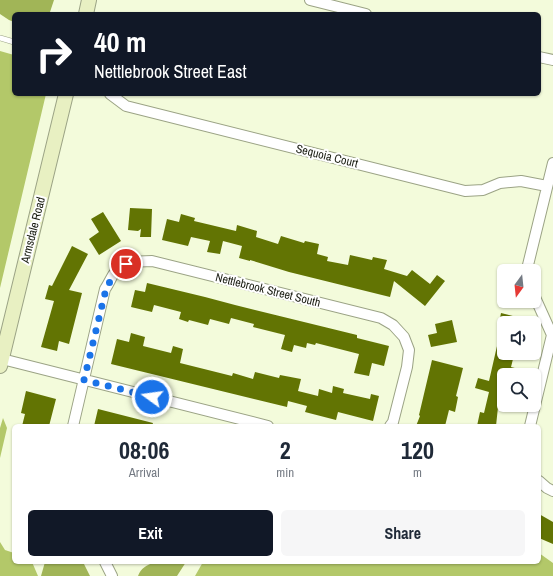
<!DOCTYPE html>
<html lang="en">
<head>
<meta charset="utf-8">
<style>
	:root { --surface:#fff; --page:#f6f6f7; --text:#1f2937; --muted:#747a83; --accent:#111827 }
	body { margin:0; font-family:"Archivo Narrow",sans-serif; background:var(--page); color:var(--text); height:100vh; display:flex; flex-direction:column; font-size:15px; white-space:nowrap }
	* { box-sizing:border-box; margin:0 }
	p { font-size:13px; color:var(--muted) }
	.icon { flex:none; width:22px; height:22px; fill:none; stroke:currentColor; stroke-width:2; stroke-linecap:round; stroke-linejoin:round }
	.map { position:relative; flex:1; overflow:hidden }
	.details { position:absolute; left:12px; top:424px; width:529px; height:140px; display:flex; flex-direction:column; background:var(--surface); border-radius:6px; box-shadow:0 1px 3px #0004 }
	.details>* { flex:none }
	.guide { position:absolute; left:12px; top:12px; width:529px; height:84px; border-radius:6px; box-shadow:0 1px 3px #0004; background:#111827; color:#fff; overflow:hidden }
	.needle { width:26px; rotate:195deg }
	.controls { position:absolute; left:497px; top:264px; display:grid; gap:8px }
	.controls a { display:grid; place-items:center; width:44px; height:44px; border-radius:6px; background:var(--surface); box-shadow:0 1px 3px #0004; font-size:20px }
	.pin { position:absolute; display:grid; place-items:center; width:34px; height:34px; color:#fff; margin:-17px; border:2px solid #fff; border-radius:50%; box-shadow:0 1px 4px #0007 }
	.me { position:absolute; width:44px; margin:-22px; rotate:284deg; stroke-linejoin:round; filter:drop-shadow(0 0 3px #0008) }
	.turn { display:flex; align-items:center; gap:14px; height:84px; padding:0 16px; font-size:18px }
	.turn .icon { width:52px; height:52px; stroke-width:2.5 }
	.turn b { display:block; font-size:28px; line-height:34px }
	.eta { display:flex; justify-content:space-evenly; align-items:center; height:68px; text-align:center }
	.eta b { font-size:24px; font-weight:800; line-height:28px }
	.action { display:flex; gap:8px; margin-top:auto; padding:8px 16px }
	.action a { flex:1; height:46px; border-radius:6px; background:var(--accent); color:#fff; font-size:16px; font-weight:800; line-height:46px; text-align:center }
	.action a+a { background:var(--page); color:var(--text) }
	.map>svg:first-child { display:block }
</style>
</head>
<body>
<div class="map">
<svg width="553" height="576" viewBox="0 0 553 576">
	<rect width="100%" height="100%" fill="#f3fbdb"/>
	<path fill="#b3c869" d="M0,51l14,4v39h32l-46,194z
		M3,418l4,10 -7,30v-30z
		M0,542l5,8 9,3v9h18l6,14h-38z
		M539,553l14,10v13h-358l8,-14h336z"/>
	<path fill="#a1b557" d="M0,0h54l-4,12 -2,2h-34v8l-5,-2 -9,-6z
		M45,562h38l7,14h-49z
		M154,562h32l-9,14h-39c3,-8 8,-10 16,-14z"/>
	<path fill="#627403" d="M130,208l22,1 -1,28h-11l1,-8 -3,2 -10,-1z
		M103,212l18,29 -22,14 -10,-16 10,-7 -8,-13z
		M181,214l14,4 -1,3 42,10 1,-6 20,6 -1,6 22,7 3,-8 23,7 1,-2 14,3 -2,10 11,3 -1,4 21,4 2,-10 22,5 1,-3 14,3 -3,9 23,7 5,-6 18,14 7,-9 8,6 -20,25 -31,-25 -4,16 -101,-25 -39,-12v1l-11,-3 3,-12 -19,-5 -3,13 -13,-2 3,-11 -19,-4 -3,9 -26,-6 5,-21 12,3z
		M72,246l16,8 -19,36 13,3 -13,51 -10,-3 -2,10 -16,-4 13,-46 -9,-2 4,-14 3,1z
		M147,283l58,14 30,8 122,30v3l32,8 -5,20 -12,-3 -3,13 -15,-3 5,-19 -43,-11 -1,2 -8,-2 -1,5 -12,-3 -2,7 -11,-3 4,-14 -32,-8 1,-3 -23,-6 -2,6 -19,-5 -2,6 -19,-5 -1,2 -9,-3 2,-7 -27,-7 -2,7 -21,-5 4,-17 10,2z
		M501,313l27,7v3h-29z
		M452,320l5,22 -26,5 -3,-12 9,-2 -2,-9z
		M131,333l14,4 -2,9 28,7 2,-7 10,3 -3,14 52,13 1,-3 20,6 2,-7 24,6 1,-3 21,4 -3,12 20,5 1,-7 13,4 1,-7 11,3 -1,4 27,6 1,-5 8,2 -6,25 -35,-9 -2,8 -31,-8 2,-6 -19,-5 -1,6 -176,-43 6,-25 12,3z
		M500,333h4v20l10,2 -3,12 19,5v3h-26v34l-6,-2 -2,19h-19l3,-14 4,1 5,-21 -14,-4 3,-10 11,3z
		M432,360l31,8 -7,28 2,1 -3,15 -6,-2 -4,16h-29l4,-10 -1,-1z
		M26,391l30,8 -7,27h-27l3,-12 -4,-1z
		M98,409l55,14 -1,3h-58z
		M539,514l14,8v22l-14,-6z"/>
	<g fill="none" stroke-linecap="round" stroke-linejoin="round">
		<g stroke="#9ba385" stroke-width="6">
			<path id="lane" d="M0,38l14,4"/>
		</g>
		<g stroke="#9ba385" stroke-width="12">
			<path id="street" d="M310,0l56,14
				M539,57l14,3
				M110,94l16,12 339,85 18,-1 17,-7 21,-2 26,5
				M529,271l-1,-6 25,-102
				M2,359l266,67
				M73,426l32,-137c3,-4 5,-9 8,-14 9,-13 25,-14 39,-14l229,57 12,7 11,12 5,13 -2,17 -14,55 -3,4
				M530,426l22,-91 -18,-40
				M539,481l8,7 6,3
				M105,562l7,14"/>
		</g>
		<g stroke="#9ba385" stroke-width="16">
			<path id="secondary" d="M86,14l3,-14
				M0,366l66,-272"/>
		</g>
		<use href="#lane" stroke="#fff" stroke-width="5"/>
		<use href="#street" stroke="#fff" stroke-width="10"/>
		<use href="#secondary" stroke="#e8f0c2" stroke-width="14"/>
	</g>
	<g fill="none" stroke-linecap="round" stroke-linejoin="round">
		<path stroke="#1a73e8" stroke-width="7" stroke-dasharray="0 12.6" d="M126,264l-12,10 -8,15 -22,91 68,17"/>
	</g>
	<g text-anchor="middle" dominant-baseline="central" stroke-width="4" stroke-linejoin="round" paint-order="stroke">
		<g font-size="12" fill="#191c11" stroke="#fff">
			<text transform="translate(327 156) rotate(14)">Sequoia Court</text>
			<text transform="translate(33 230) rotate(-76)">Armsdale Road</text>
			<text transform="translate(268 290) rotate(14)">Nettlebrook Street South</text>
		</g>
	</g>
</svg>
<div class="controls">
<a><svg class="needle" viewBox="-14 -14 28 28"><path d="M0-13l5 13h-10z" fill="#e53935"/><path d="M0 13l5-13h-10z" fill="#747a83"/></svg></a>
<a><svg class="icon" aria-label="sound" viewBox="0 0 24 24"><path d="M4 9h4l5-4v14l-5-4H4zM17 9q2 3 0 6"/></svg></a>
<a><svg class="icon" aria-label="search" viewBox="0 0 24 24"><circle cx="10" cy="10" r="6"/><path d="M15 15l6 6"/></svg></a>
</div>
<div class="pin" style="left:126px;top:264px;background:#d93025"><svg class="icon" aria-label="arrive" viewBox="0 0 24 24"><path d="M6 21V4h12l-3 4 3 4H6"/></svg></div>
<svg class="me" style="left:152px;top:397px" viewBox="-20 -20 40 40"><circle r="17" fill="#1a73e8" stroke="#fff" stroke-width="3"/><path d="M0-11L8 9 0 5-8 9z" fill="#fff"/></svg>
<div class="guide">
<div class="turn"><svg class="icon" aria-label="right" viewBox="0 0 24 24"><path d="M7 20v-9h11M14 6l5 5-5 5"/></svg><div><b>40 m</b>Nettlebrook Street East</div></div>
</div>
<section class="details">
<div class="eta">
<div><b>08:06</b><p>Arrival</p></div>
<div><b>2</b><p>min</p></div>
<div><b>120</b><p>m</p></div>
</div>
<div class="action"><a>Exit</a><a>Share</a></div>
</section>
</div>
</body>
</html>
